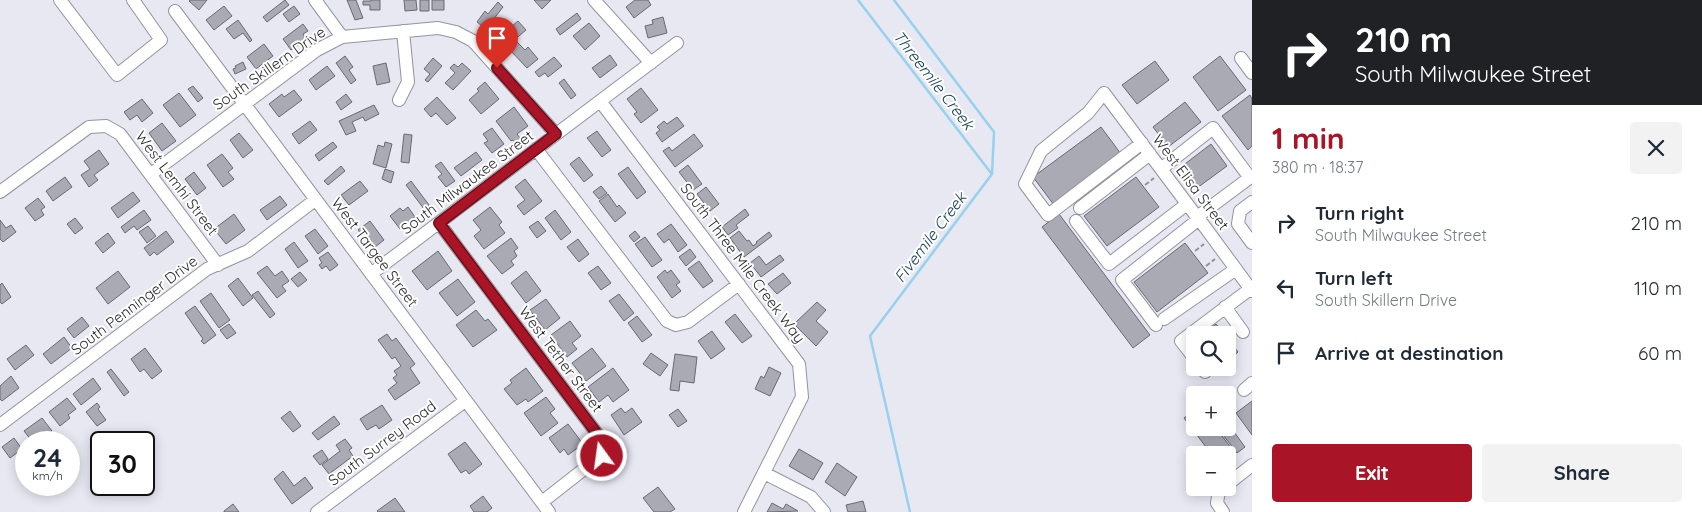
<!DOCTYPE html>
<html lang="en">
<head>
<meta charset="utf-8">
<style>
	:root { --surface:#fff; --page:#f2f2f3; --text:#1f2937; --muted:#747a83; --accent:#aa1427 }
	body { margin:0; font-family:Quicksand,sans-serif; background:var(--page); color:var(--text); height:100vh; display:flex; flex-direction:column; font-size:19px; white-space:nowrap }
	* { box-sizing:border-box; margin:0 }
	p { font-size:16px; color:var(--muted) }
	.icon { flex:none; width:28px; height:28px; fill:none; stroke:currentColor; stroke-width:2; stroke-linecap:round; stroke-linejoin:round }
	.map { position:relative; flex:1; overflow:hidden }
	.details { display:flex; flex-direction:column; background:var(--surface); width:450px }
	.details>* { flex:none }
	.top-card { background:#202124; color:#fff; overflow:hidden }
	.tools { position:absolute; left:1186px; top:326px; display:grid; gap:10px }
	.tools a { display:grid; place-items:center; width:50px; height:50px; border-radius:5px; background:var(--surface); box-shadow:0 2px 12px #0003; font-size:25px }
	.speed { position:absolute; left:15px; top:431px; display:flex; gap:10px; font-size:25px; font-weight:700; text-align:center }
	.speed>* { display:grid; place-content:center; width:65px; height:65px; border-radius:50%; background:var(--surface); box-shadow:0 2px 12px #0003; line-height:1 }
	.speed small { font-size:12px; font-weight:400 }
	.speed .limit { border:2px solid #111; border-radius:8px; background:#fff; color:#111 }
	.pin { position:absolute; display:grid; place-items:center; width:42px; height:42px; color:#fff; margin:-51px -21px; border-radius:50% 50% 50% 0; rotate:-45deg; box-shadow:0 0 5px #0007 }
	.pin .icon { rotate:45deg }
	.me { position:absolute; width:55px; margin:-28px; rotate:346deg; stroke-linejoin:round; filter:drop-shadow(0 0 4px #0008) }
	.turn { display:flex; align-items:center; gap:18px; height:105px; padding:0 20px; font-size:22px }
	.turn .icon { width:65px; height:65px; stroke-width:2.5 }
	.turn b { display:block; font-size:35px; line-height:42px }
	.round { display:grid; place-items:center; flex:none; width:52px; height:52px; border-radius:5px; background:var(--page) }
	.overview { display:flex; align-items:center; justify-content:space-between; height:85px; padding:0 20px }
	h1 { font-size:30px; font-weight:700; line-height:38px; color:var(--accent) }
	.action { display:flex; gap:10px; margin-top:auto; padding:10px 20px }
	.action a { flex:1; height:58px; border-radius:5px; background:var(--accent); color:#fff; font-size:20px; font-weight:700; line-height:58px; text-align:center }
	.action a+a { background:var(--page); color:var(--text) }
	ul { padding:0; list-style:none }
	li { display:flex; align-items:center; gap:15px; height:65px; padding:0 20px }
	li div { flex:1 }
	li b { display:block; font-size:19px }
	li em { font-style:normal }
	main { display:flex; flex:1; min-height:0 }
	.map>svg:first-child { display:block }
</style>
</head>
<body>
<main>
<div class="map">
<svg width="1252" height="512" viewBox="0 0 1252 512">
	<rect width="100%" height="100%" fill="#e8e8f3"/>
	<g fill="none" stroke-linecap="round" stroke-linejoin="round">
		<path stroke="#97d1ed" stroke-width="2.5" d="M858,0l133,173
			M894,0l100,132 -2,42 -122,162 40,176"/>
	</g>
	<path fill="#a9aab3" stroke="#696971" d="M190,0h17l-8,10 -10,-9z
		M285,0l4,5 -22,17 -4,-5z
		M347,0h9l7,18 -8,2z
		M371,0h9v10h-10v-5h-7v-4h8z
		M404,0h12l1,10 -12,1z
		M420,0h9v11h-9z
		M432,0h12v10h-12z
		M534,0h17l-9,9z
		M635,0h13l3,5 -17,13 -8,-11z
		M498,2l5,5 -17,22 -9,-7 8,-11 3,3z
		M224,6l8,10 -18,14 -8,-10z
		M294,6l6,8 -11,8 -6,-8z
		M577,13l4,6 -21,16 -4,-6z
		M663,17l4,16 -19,5 -3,-12 8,-2 -1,-4z
		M238,20l14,20 -2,2 -7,-9 -9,6 -8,-10z
		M518,21l8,9 -21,18 -8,-9z
		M589,23l11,13 -15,14 -12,-14z
		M303,24l5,7 -5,3 3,5 -15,11 -8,-11z
		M517,42l8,8 3,-3 10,12 -11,9 -18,-19z
		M264,44l9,12 -17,13 -9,-12z
		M610,55l7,10 -17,13 -8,-10z
		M345,56l8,11 -4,3 7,10 -5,4 -15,-21z
		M1220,56l26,34 -28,21 -25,-34z
		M554,57l8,9 -14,11 -3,-4 -6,4 -4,-5z
		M433,58l9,8 -14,16 -3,-2 5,-6 -6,-5z
		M1155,61l14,19 -32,24 -15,-19z
		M243,62l3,7 -11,5 -2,-5 3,-1 -1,-2z
		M386,63l4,19 -13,3 -4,-19z
		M462,63l9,8 -18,19 -8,-7 10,-10 -5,-5 4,-4 4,3z
		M327,66l8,10 -19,14 -7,-10z
		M564,79l12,16 -5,4 -12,-16z
		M485,82l14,17 -18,15 -12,-14 10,-9 -2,-2z
		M193,86l10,12 -5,4 -10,-13z
		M641,88l17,22 -17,13 -7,-9 3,-2 -10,-13z
		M294,90l8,10 -23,17 -10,-13 13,-10 2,3z
		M179,93l17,22 -16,12 -17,-22z
		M346,94l6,8 -11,8 -5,-8z
		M1250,95l2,4v47l-4,4 -26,-34z
		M437,97l19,21 -9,7 -11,-12 -5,4 -7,-8z
		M142,99l11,14 -11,9 -5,-7 -7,5 -6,-8z
		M1185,102l16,20 -33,25 -15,-20z
		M374,105l5,9 -14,7 -2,-4 -11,5 4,9 -10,4 -7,-14z
		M514,107l14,19 -11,8 8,11 -5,4 -7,-9 -2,1 -15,-20z
		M677,117l7,9 -22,16 -6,-9 4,-3 -3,-3 7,-6 3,3z
		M310,121l7,9 -18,14 -7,-10z
		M162,123l14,18 -14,10 -13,-18z
		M1101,127l20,27 -67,51 -21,-28z
		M492,128l12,16 -12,9 -8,-10 4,-2 -5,-7z
		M597,131l14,19 -9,7 -15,-19z
		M239,133l14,17 -10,8 -13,-18z
		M404,134l8,1 -3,28 -8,-1z
		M694,134l9,12 -28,21 -12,-16 6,-4 3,4z
		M333,142l4,5 -18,14 -4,-6z
		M385,142l7,2 -6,24 -13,-4 5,-19 6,2z
		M1211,144l16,22 -30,22 -16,-21z
		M99,150l10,14 -15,11 4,5 -9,7 -8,-12 9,-6 -6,-8z
		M476,152l6,8 -21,16 -7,-8z
		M222,154l11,14 -5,4 6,7 -11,8 -16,-22z
		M579,157l14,18 -9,7 -14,-18z
		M441,162l14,19 -9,6 -8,-10 4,-3 -7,-8z
		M688,165l14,19 -9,6 -14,-18z
		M341,166l4,5 -17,14 -4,-4z
		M628,167l18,25 -9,7 -19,-25z
		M385,169l9,3 -3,11 -9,-4z
		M194,172l12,16 -9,7 -12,-16z
		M65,177l7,10 -19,14 -7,-10z
		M1136,177l23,30 -52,39 -23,-30z
		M525,179l17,22 -18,14 -7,-9 8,-6 -10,-13z
		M360,181l8,10 -19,14 -8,-10z
		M411,181l18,24 -5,4 -18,-24z
		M601,186l6,7 -8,6 -6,-7z
		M706,187l13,17 -9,7 -13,-17z
		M133,192l7,9 -22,17 -7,-10z
		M608,194l9,13 2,-2 7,8 -11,9 -16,-21z
		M280,196l7,9 -20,15 -7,-10z
		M38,198l7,9 -4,3 3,5 -9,6 -10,-13z
		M408,207l7,10 -15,12 -10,-13 10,-8 3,3z
		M490,207l12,15 -3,3 6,8 -21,16 -10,-13 7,-6 -8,-10z
		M745,209l4,6 -13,10 2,3 -10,7 -6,-8z
		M144,210l7,10 -14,10 -3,-4 -9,7 -4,-6z
		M555,210l16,22 -10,8 -16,-22z
		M234,214l11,16 -19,14 -12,-15z
		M1059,214l91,121 -17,13 -91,-121z
		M75,218l8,10 -8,6 -8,-10z
		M0,220l6,8 5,-3 5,7 -13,10 -3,-3z
		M370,221l14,19 -9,7 -5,-8 -3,2 -9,-11z
		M538,221l8,10 -9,7 -8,-11z
		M671,224l16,21 -9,7 -9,-13 -5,4 -7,-9z
		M148,226l8,10 -9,7 -8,-11z
		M315,229l13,17 -10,8 -13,-18z
		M166,231l8,11 -17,13 -3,-3 -4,4 -6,-8z
		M635,231l5,6 -6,5 -5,-6z
		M739,231l8,10 2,-1 4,6 4,-3 -1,-1 13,-10 3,4 -28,21 -14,-19z
		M108,233l7,10 -12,10 -8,-10z
		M645,237l17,23 -10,7 -17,-23z
		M511,238l7,10 -4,3 3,5 -6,5 3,4 -12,9 -15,-18z
		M578,239l11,15 -10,8 -12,-15z
		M294,242l14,19 -10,7 -13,-19z
		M1185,243l23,30 -51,39 -23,-30z
		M690,249l6,8 -10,9 -7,-9z
		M438,251l14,20 -25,19 -15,-19z
		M328,252l10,13 -8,6 -4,-5 -4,3 -3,-4 3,-2 -3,-5z
		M780,255l4,5 -23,17 -11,-14 9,-7 7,9z
		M699,261l14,20 -10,7 -15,-19z
		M267,266l8,10 7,-5 7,10 -7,5 4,5 -9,7 -20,-25z
		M598,266l13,17 -10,7 -13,-17z
		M665,270l2,3 4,-3 9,12 -4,3 5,6 -9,7 -15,-21z
		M118,271l12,16 -22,17 -12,-16z
		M526,271l15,20 -15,12 -15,-20z
		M300,272l7,8 -9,7 -7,-8z
		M783,273l8,10 -14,11 -9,-10z
		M238,278l15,20 -10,8 -15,-20z
		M458,279l17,23 -18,14 -18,-23z
		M2,283l9,14 -9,7 -2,-2v-17z
		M258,291l17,23 -5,4 -18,-23z
		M211,293l19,27 -11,8 -19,-27z
		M619,294l15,19 -10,8 -15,-20z
		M546,299l14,19 -15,12 -15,-20z
		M817,302l9,8 -10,11 12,11 -12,14 -22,-22z
		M195,306l21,29 -12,9 -3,-3 2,-2 -18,-26z
		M476,310l9,11 3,-2 9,11 -24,17 -17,-22z
		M735,314l17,22 -10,7 -17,-21z
		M637,316l15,19 -10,7 -14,-19z
		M82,317l7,9 -15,12 -7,-9z
		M570,321l11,15 -9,7 5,6 -10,8 -16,-22z
		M229,324l7,9 -9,6 -7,-9z
		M1216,324l9,11h-23z
		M712,331l13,18 -14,10 -13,-18z
		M387,334l5,7 4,-3 19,26 -5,4 10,15 -25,17 -7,-10 9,-7 -4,-5 4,-3 -3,-4 7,-5 -6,-9 -3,2 -14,-19z
		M64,337l8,11 -21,16 -8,-10z
		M1228,339l10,13 -10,8z
		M26,345l8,10 -19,15 -8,-11z
		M145,348l17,23 -10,8 -8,-10 -4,3 -9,-13z
		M592,348l14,18 -20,15 -14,-18z
		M651,353l17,12 -8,11 -17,-12z
		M675,354l22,3 -3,26 -14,-2 -1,10 -9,-1z
		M769,367l12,6 -11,23 -15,-7 6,-13 3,2z
		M526,368l17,23 -15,11 -2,-3 -9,6 -13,-16 8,-6 -2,-3z
		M613,368l16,22 -16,12 -5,-7 -9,7 -11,-15z
		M111,369l18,23 -5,4 -17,-24z
		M11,376l8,12 -17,13 -2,-2v-13z
		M93,378l8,11 -20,16 -8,-11z
		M546,397l9,12 -5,4 8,10 -17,13 -17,-23z
		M67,398l9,11 -8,6 2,3 -10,8 -11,-14z
		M1252,401v34l-16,-22z
		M97,403l3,4 -2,2 8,11 -9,6 -11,-14z
		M382,405l10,15 -13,9 -3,-4 -9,5 -7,-11z
		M621,408l4,5 7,-5 10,14 -18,13 -13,-20z
		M678,409l9,12 -9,6 -9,-12z
		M1195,410v18h21l19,25 -7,5v-3h-16l-28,-37z
		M290,411l11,15 -8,6 -12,-14z
		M334,416l6,8 -22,16 -6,-7z
		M42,418l10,13 -10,8 -3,-3 -7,5 -8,-10z
		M568,424l15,20 -15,11 -4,-6 -4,4 -11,-15z
		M1229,425l16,22 -8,6 -17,-22 8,-3z
		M14,438l8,11 -12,9 -8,-11z
		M345,439l7,9 -3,2 4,6 -24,18 -7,-9 18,-14 -4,-6z
		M98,440l3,4v16l-11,-14z
		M465,442l17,22 -13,10 -3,-4 -5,3 -13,-19z
		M799,449l24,14 -10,17 -24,-14z
		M322,450l6,9 -8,6 -7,-9z
		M837,463l20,14 -12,19 -20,-14z
		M283,471l11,15 11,-9 8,11 -21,16 -18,-25z
		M658,487l17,22 -5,3h-16l-11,-14z
		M483,496l9,12 -5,4h-13l-4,-6z
		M395,498l10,14h-27l-1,-1z
		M863,501l3,11h-18l-2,-7z
		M772,503l11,6 3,-5 12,7 -31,1z
		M233,504l6,8h-15v-1z"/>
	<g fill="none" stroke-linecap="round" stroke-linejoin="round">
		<g stroke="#94949d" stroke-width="14">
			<path id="minor" d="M60,0l57,75 44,-35 -28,-40
				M315,0l27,37
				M594,0l57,63
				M175,11l374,501
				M1241,58l11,15
				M399,100l9,-18 -5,-51
				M600,101l199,263 3,33 -58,115
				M1142,143l-94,72 -23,-31 16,-33 47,-38 16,-20c31,41 62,83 93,124l2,2 53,72
				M536,149l131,172 9,4 12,-3 51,-38
				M1161,169l52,-41 37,50
				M151,174l166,-124 25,-13 96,-9 18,4 17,9 83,93
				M0,192l89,-65 17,-1 14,8 98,131
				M1252,202l-12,9 -2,13 14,19
				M1080,208l70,-54
				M1197,217l55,-41
				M1076,221l33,43 78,-60
				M439,223l162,216 4,8 -3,8 -60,47
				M371,274l306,-231
				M1225,307l18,25
				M1164,319l72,-50
				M1156,325l-34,-45 77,-61
				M1195,359l-14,-18 69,-52
				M1201,368l4,4
				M1244,390l8,-7
				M0,425l207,-156 41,-18 67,-51
				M764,473l47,24 13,15
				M1228,484l24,-19
				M1223,488l-4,2 -2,13 6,9
				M317,512l148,-111"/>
		</g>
		<path stroke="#929299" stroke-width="2" stroke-dasharray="5 2.5" stroke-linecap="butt" d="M1145,185l9,-7
			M1195,251l9,-7
			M1206,266l9,-7"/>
		<use href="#minor" stroke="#fff" stroke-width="12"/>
	</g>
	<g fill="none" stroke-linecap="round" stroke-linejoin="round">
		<g stroke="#6e0d19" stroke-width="12">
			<path id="route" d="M497,68l59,66 -117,89 162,216 4,8 -3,9"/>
		</g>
		<use href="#route" stroke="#aa1427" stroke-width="9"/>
	</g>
	<g text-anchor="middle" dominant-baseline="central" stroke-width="4" stroke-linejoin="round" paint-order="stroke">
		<g font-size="15" fill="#29292d" stroke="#fff">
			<text transform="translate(269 68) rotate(-35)">South Skillern Drive</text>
			<text transform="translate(467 182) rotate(-37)">South Milwaukee Street</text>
			<text transform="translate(1191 182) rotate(53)">West Elisa Street</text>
			<text transform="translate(177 183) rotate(53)">West Lemhi Street</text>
			<text transform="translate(375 252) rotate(53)">West Targee Street</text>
			<text transform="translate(743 263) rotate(53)">South Three Mile Creek Way</text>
			<text transform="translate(134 305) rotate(-37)">South Penninger Drive</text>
			<text transform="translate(561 359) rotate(53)">West Tether Street</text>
			<text transform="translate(382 443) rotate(-37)">South Surrey Road</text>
		</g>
		<g font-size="16" font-style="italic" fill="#0d3e52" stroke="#fff">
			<text transform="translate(934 80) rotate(52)">Threemile Creek</text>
			<text transform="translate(930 237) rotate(-53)">Fivemile Creek</text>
		</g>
	</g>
</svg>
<div class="tools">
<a><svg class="icon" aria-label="search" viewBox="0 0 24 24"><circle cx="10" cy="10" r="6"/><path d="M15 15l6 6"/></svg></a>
<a>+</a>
<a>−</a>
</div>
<div class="speed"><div>24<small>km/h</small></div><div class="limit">30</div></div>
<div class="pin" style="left:497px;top:68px;background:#d93025"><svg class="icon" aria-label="arrive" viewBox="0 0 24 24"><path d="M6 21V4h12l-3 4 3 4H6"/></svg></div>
<svg class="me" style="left:602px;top:456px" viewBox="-20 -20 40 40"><circle r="17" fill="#aa1427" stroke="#fff" stroke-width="3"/><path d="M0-11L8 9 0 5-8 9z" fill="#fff"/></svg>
</div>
<section class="details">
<div class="top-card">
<div class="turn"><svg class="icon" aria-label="right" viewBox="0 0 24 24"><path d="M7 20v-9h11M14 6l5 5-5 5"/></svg><div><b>210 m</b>South Milwaukee Street</div></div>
</div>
<div class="overview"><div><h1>1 min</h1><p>380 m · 18:37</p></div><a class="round"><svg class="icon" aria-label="close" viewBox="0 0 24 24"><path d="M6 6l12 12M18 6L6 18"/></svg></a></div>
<ul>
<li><svg class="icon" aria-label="right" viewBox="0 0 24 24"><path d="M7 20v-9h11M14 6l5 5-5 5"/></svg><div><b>Turn right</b><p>South Milwaukee Street</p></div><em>210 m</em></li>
<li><svg class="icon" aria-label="left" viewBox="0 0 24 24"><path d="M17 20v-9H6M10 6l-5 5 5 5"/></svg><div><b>Turn left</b><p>South Skillern Drive</p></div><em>110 m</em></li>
<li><svg class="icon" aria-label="arrive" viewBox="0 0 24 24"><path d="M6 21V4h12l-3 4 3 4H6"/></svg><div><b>Arrive at destination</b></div><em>60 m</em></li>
</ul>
<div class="action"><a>Exit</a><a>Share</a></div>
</section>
</main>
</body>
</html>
